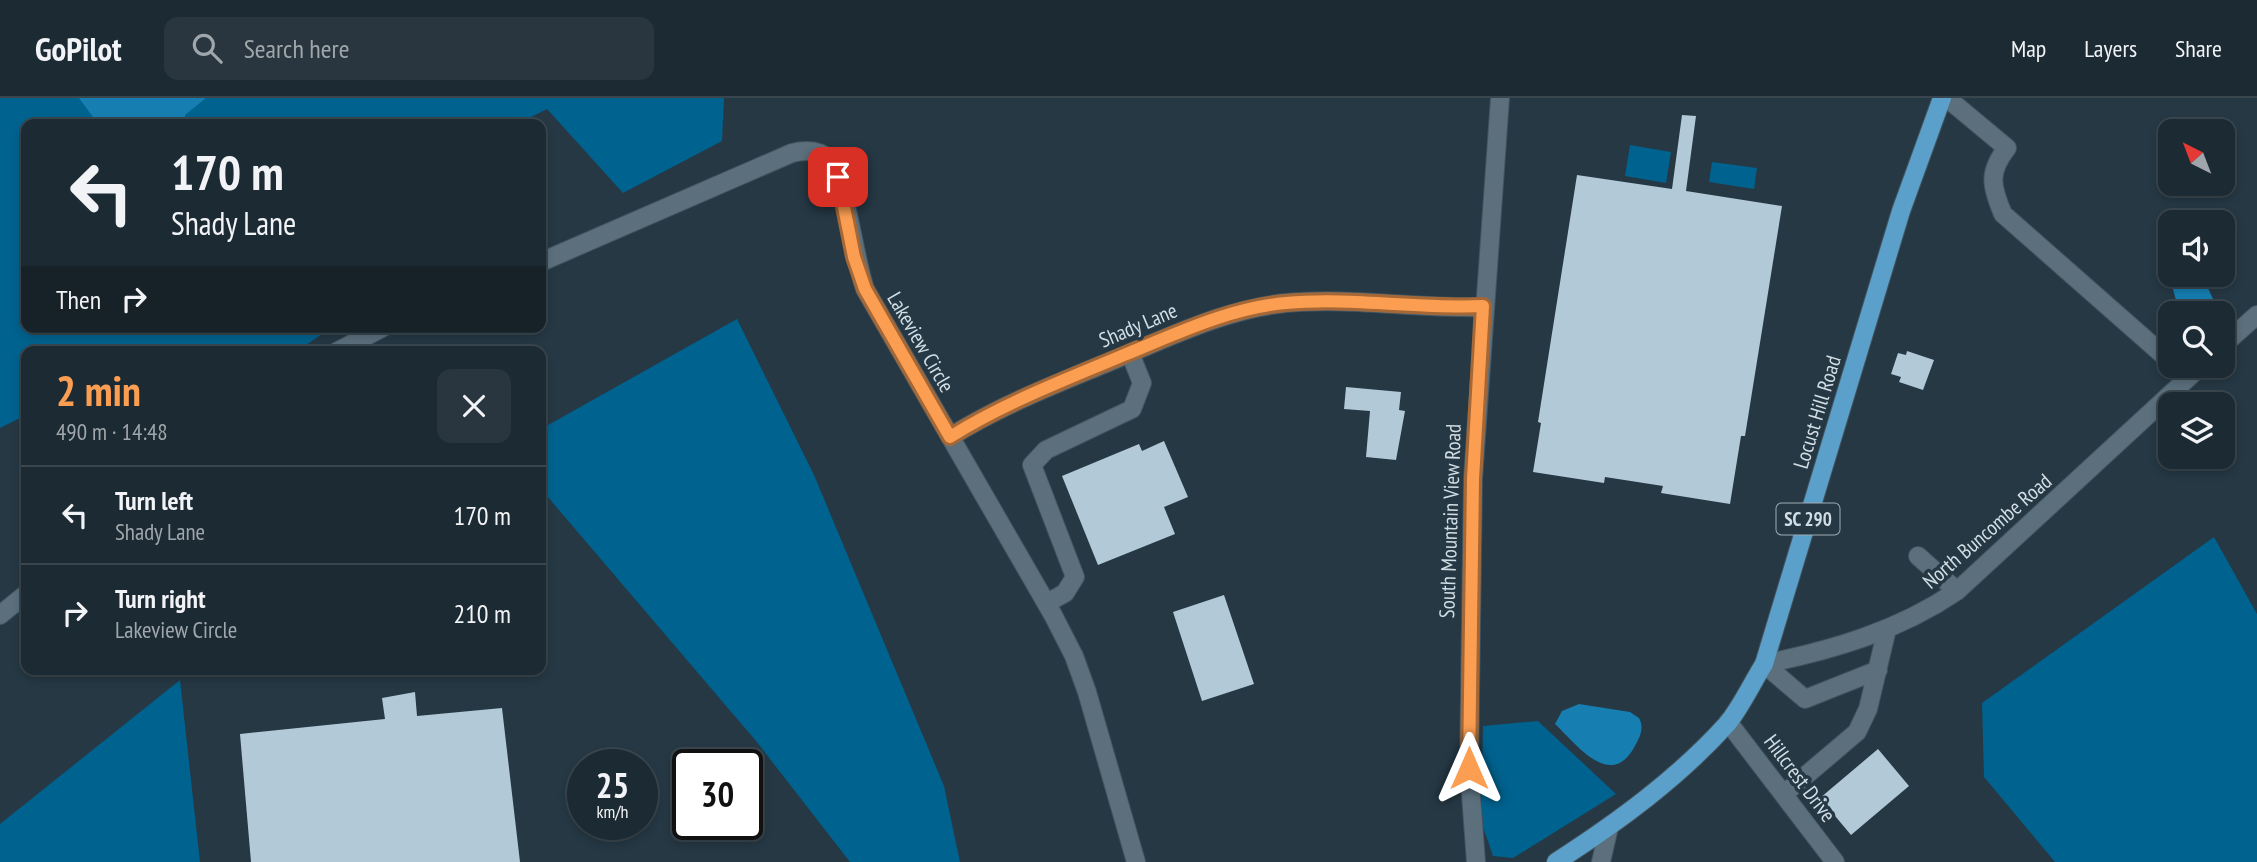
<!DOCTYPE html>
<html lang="en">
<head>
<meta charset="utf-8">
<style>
	:root { --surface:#1c2a33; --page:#29363f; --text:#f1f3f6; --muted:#a0a7ac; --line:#3a464e; --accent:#fc9e52 }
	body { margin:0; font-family:"PT Sans Narrow",sans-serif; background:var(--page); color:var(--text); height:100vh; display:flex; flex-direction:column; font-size:26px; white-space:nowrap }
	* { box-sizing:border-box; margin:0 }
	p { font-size:23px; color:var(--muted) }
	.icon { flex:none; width:38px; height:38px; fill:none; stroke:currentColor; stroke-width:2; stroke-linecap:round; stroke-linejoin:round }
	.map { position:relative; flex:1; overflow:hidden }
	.panel { position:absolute; left:21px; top:248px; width:525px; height:329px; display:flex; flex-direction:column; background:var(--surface); border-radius:14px; box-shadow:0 4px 10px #0003,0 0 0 2px var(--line) }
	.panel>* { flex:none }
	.banner { position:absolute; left:21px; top:21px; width:525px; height:214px; border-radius:14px; box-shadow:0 4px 10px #0003,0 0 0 2px var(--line); background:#1c2a33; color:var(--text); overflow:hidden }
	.needle { width:46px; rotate:318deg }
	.buttons { position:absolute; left:2158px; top:21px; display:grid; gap:14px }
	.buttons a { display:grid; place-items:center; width:77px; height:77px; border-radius:14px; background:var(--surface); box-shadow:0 4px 10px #0003,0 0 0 2px var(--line); font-size:35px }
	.speed { position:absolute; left:567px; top:651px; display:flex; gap:14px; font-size:35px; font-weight:700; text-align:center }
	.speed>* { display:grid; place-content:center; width:91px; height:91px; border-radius:50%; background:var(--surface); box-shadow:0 4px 10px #0003,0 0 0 2px var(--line); line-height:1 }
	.speed small { font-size:18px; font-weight:400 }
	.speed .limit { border:4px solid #111; border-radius:10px; background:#fff; color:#111 }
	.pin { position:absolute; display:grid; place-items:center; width:60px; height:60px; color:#fff; margin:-30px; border-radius:14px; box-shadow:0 4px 10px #0006 }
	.me { position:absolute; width:77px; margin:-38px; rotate:0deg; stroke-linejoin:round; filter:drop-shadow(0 0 5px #0008) }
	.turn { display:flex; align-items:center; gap:24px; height:147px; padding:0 35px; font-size:32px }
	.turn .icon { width:91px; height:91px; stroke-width:2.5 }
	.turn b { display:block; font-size:49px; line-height:60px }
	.then { display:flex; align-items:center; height:66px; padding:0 35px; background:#0003; gap:14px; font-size:26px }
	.round { display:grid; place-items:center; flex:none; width:74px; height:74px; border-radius:14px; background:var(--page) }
	.head { display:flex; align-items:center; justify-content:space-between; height:119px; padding:0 35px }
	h1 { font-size:42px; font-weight:700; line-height:52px; color:var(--accent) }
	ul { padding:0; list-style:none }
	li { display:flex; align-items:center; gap:21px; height:98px; padding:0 35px; border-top:2px solid var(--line) }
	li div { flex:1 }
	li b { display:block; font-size:26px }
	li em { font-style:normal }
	header { display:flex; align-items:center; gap:42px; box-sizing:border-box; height:98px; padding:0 35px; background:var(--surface); border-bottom:2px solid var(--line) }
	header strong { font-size:33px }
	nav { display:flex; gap:38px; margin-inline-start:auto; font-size:24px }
	.search { width:490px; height:63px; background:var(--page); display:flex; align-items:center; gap:18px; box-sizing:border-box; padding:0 24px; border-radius:14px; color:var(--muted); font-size:26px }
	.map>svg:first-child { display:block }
</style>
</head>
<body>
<header>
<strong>GoPilot</strong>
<div class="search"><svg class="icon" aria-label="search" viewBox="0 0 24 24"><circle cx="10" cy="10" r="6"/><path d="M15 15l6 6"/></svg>Search here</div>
<nav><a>Map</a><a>Layers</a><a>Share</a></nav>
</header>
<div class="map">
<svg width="2257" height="764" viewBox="0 0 2257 764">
	<rect width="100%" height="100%" fill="#253844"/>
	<path fill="#00628e" d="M0,0h724l-2,43 -99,52 -76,-84 -30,15h-491v203h306l-36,25h-270v63l-26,13z
		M1630,47l41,7 -5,31 -41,-7z
		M1712,64l45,6 -3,21 -45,-7z
		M737,221l77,156 130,311 16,76h-110l-94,-121 -215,-252v-60z
		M2214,439l43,77v248h-202l-71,-85 -2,-74z
		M180,582l20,182h-200v-38z
		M1538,623l78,73 -103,64 -20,-2 -12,-35 2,-95z"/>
	<path fill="#167eb1" d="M79,0h127l-21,17 -1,9h-86z
		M2174,177h28l11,24 -7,14h-18l-12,-13 -6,-21z
		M1579,606l51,8 9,6c5,9 2,17 -3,26 -24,48 -58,2 -81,-20l7,-13z
		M583,687v39h22l-6,11 -11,-1 -14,-23v-23z"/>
	<path fill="#b2c9d8" d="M1682,17l14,1 -10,75 96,15 -37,230h-4l-11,68 -69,-11 2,-7 -58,-9 -1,6 -71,-11 8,-49 -3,-1 39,-247 95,14z
		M1907,253l27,9 -11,30 -24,-8 2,-5 -10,-3 7,-21 8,2z
		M1346,289l55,5 -2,18 6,1 -9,49 -30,-3 4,-46 -26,-2z
		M1164,343l24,56 -24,10 11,27 -77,31 -36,-89 77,-32 3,7z
		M1224,497l30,89 -52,17 -29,-89z
		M415,594l2,24 85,-8 18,154h-269l-11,-128 145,-15 -3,-21z
		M1878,651l31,37 -58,49 -31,-37z"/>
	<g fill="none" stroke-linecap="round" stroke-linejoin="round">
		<g stroke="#43545e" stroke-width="20">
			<path id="minor" d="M1947,0l60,50c-19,24 -16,38 -4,66l167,147
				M541,164l251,-109c14,-4 31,-3 40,10 13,20 23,96 33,126l188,326 21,41 13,36 49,170
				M2222,248l35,-31
				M336,254l48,-25
				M950,339c51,-32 108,-54 164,-77 55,-23 112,-51 172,-57 65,-6 132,6 197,4
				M1918,458l39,35
				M1047,505l18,-10 10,-16 -43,-112 14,-15 86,-41 10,-26 -12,-30
				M0,517l26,-21
				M1764,566c69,-14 134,-33 193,-73l244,-225
				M1764,566l41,35 73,-29
				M1728,624l107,140
				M1784,696l73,-62 11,-23 19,-80
				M1476,764l-7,-94 4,-289 27,-381
				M1601,764l8,-35"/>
		</g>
		<g stroke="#43545e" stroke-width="20">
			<path id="major" d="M1556,764c62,-40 121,-83 171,-138 14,-17 25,-41 37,-60l137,-453 41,-113"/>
		</g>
		<use href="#minor" stroke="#5b6f7d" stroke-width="18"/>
		<use href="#major" stroke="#5ba0ca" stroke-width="18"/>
	</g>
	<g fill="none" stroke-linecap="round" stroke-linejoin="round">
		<g stroke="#a46735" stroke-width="18">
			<path id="route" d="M838,79l16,80 11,32 85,148c54,-34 115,-57 174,-82 52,-21 105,-47 162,-52 65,-6 132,6 197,3l-10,173 -4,289"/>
		</g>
		<use href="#route" stroke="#fc9e52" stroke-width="12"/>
	</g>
	<g text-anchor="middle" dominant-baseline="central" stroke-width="7" stroke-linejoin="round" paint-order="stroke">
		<rect fill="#253844" stroke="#9eacb5" stroke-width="2" x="1776.5" y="405.5" width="63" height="31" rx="5"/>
		<g font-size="19" font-weight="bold" fill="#d2dee5">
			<text x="1808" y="421">SC 290</text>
		</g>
		<g font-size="21" fill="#d2dee5" stroke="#253844">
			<text transform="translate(1138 227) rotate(-23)">Shady Lane</text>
			<text transform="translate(921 244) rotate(60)">Lakeview Circle</text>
			<text transform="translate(1817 314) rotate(-73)">Locust Hill Road</text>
			<text transform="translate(1450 423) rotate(-88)">South Mountain View Road</text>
			<text transform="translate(1987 433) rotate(-41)">North Buncombe Road</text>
			<text transform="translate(1800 680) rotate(53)">Hillcrest Drive</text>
		</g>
	</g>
</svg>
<div class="buttons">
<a><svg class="needle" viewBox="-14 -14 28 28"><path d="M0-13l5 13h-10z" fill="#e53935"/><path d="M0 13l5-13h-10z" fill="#a0a7ac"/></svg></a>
<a><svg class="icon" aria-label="sound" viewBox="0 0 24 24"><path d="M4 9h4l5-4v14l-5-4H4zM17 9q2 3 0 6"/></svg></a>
<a><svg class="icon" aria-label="search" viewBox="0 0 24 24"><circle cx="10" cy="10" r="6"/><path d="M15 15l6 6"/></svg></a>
<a><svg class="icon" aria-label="layers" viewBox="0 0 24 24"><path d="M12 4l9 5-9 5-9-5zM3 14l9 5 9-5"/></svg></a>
</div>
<div class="speed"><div>25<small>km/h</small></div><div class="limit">30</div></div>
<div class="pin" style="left:838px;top:79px;background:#d93025"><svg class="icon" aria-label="arrive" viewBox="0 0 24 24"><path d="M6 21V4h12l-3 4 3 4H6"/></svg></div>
<svg class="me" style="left:1469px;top:670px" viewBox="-20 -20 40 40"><path d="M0-17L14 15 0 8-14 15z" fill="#fc9e52" stroke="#fff" stroke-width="4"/></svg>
<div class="banner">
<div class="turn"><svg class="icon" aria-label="left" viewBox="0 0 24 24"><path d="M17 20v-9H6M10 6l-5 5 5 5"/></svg><div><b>170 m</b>Shady Lane</div></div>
<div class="then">Then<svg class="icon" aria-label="right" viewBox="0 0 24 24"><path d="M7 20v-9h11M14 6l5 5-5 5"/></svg></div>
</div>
<section class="panel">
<div class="head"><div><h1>2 min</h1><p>490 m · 14:48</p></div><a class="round"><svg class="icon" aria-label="close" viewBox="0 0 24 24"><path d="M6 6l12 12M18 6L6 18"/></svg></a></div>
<ul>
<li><svg class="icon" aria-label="left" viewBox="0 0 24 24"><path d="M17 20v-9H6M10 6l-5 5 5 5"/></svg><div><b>Turn left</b><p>Shady Lane</p></div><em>170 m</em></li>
<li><svg class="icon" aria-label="right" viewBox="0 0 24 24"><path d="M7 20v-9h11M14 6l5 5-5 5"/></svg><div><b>Turn right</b><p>Lakeview Circle</p></div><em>210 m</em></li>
</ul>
</section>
</div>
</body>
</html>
